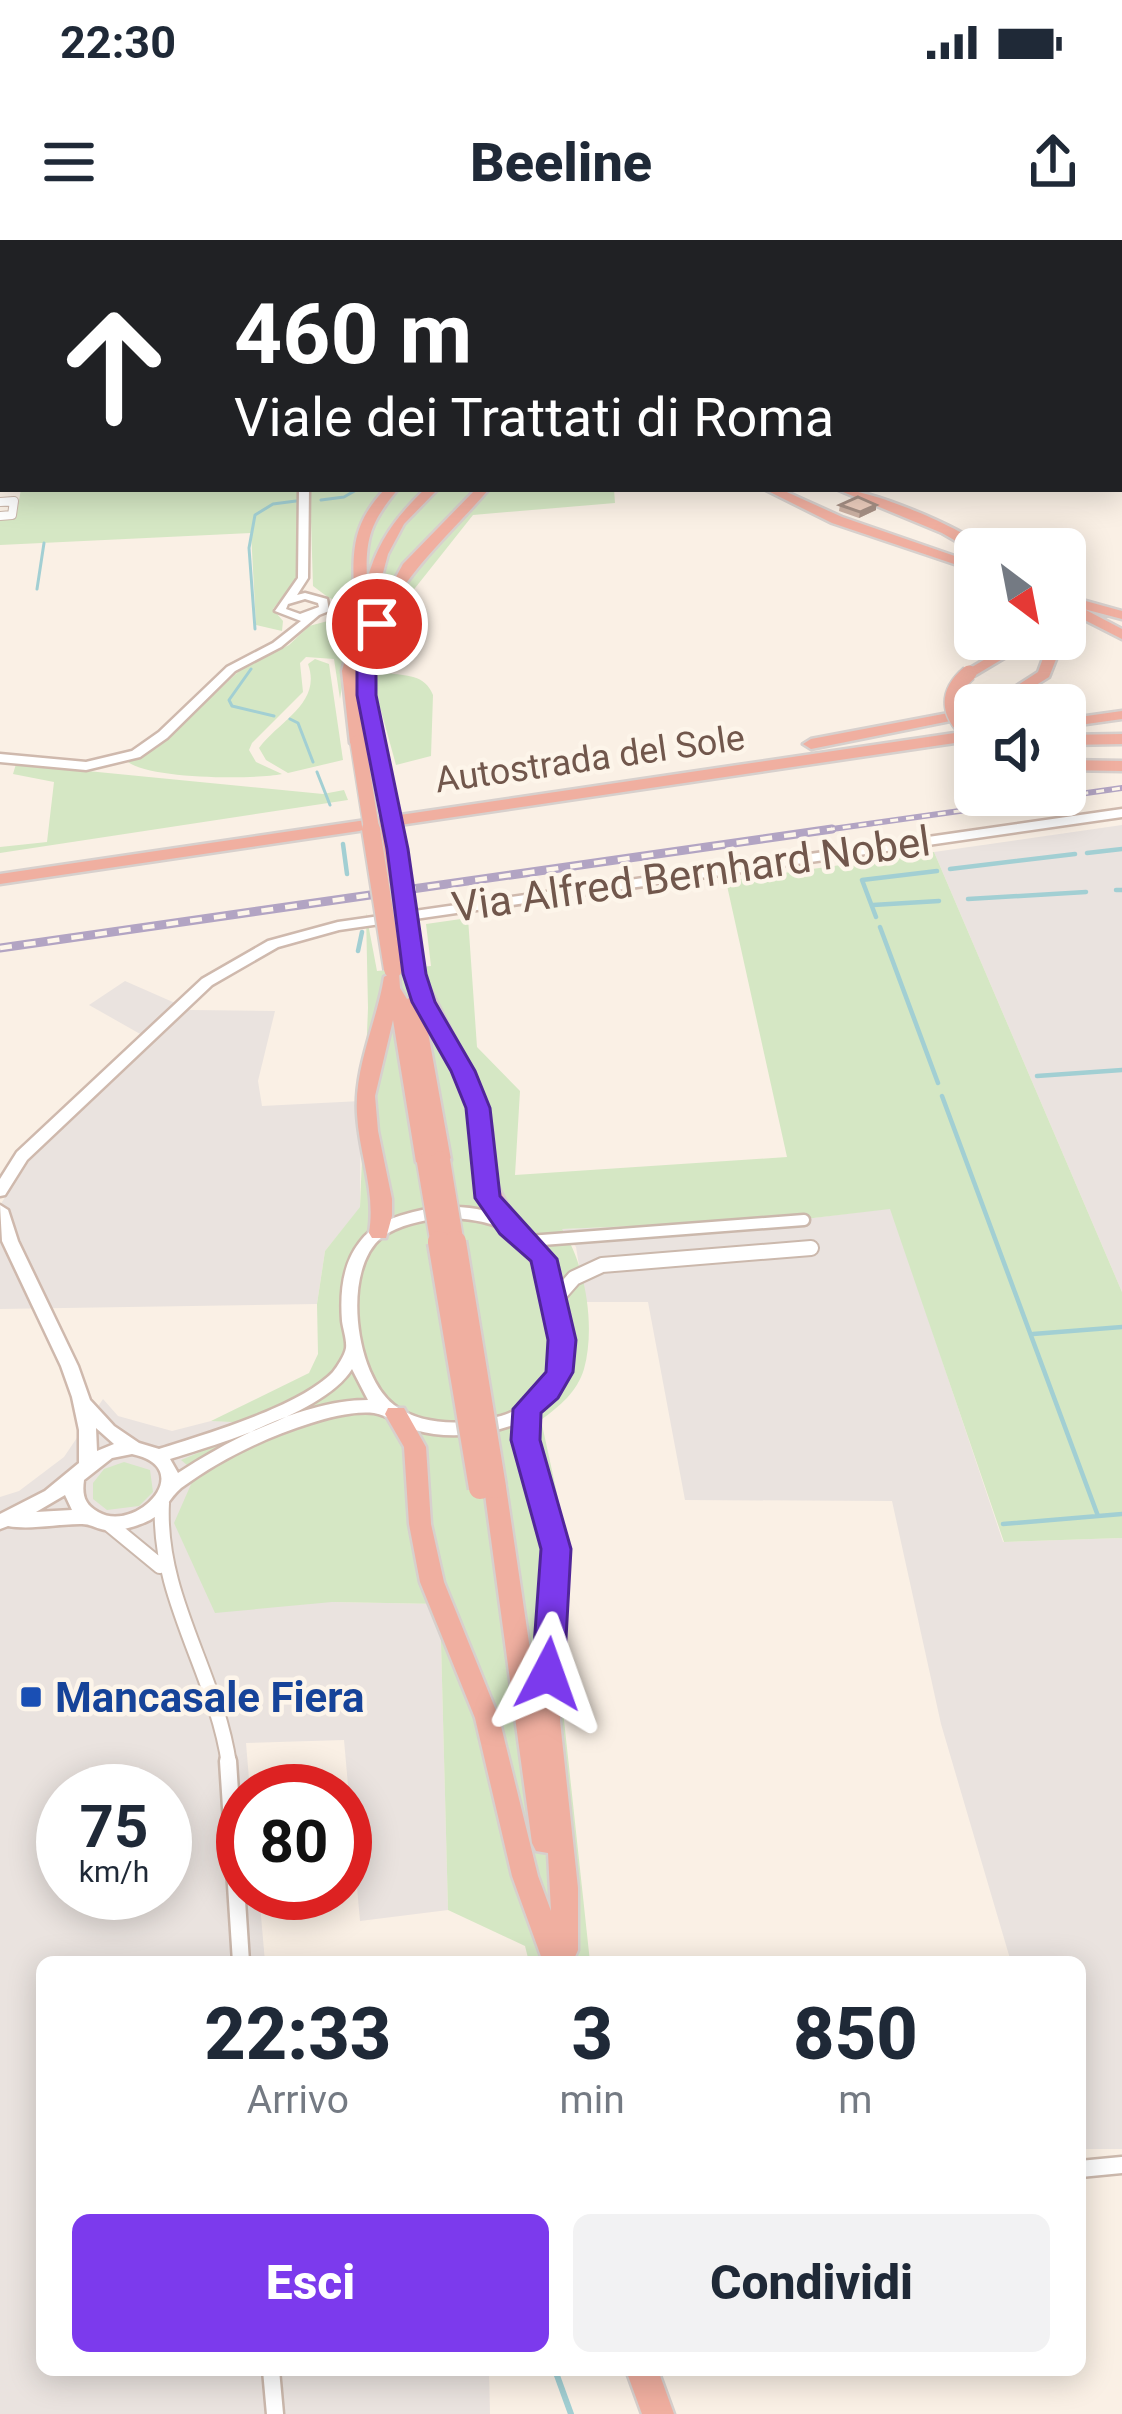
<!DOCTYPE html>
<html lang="it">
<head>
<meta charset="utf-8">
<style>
	:root { --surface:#fff; --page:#f2f2f3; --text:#1f2937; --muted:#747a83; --accent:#7c3aed }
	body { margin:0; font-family:Roboto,sans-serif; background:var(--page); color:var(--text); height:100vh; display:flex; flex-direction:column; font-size:45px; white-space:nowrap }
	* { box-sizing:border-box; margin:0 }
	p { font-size:39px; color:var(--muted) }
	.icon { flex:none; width:66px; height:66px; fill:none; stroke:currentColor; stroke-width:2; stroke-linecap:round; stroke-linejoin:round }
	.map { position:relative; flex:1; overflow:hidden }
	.details { position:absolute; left:36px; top:1716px; width:1050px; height:420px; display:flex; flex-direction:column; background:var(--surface); border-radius:18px; box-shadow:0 6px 30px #0003 }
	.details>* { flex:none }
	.banner { position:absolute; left:0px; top:0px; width:1122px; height:252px; box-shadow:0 6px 30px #0003; background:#202124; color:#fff; overflow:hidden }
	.needle { width:78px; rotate:148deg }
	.tools { position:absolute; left:954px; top:288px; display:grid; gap:24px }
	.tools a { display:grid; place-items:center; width:132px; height:132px; border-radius:18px; background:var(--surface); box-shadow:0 6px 30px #0003; font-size:60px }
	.speed { position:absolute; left:36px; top:1524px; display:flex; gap:24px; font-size:60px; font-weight:700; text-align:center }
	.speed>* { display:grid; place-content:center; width:156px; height:156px; border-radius:50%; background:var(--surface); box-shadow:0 6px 30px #0003; line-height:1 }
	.speed small { font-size:30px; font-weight:400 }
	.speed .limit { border:18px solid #d22; background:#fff; color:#111 }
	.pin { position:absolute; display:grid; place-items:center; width:102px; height:102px; color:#fff; margin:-51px; border:6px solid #fff; border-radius:50%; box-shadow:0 3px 12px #0007 }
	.me { position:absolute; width:132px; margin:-66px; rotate:4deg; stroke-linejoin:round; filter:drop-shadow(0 0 9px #0008) }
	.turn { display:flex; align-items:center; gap:42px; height:252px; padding:0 36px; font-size:54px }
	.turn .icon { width:156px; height:156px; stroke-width:2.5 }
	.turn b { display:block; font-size:84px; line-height:102px }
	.eta { display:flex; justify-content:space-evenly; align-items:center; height:204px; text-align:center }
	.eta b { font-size:72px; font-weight:800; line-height:84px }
	.cta { display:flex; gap:24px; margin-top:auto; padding:24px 36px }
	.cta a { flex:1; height:138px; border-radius:18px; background:var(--accent); color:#fff; font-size:48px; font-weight:800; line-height:138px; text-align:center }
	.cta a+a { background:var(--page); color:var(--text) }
	.status { display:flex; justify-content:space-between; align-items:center; height:84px; padding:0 60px; background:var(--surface); direction:ltr }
	.status svg { height:33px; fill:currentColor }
	header { display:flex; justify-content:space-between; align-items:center; height:156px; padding:0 36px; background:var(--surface); font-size:54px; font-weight:800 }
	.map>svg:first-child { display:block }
</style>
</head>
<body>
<div class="status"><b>22:30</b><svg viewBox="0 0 49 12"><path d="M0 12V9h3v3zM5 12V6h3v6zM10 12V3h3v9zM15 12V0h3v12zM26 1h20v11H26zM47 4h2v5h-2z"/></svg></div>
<header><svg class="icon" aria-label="menu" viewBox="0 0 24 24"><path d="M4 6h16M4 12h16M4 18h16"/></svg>Beeline<svg class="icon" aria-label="share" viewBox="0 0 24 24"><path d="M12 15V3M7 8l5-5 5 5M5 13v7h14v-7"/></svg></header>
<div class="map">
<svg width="1122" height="2174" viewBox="0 0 1122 2174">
	<rect width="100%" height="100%" fill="#faf0e5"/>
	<path fill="#eae3df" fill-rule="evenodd" d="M1122,585v467l-188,-440z
		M125,741l66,29 84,1 -17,70 4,25 99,-5 -1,107 -35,43 -8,53 -317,5v-104l44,-66 74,-72 24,-32 -53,-30z
		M891,968l112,334 119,-4v611h-42v-187h-69l-70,-238 -49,-223 -207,-1 -37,-198h-63l-9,-55 -16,-18 245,-10z
		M103,1159l15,17 54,15 39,-10 42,1 79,180 108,2 8,306 -88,11 -16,-181 -98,3 4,48h-7v102h16l6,69h-223v408h447l1,44h-490v-917l19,-6 45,-34zM63,1551h102v102h-102z"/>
	<path fill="#d5e7c4" d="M346,0h505l1,3h-506z
		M21,249h278l-2,89 -24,31 10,12 -1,10 -26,-6 -5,-92 -251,12v-26l16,-1z
		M310,249h304l1,14 -142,12 -69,87 -48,3 -27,-7 -16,-12z
		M354,374l-14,85 -6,-40 -28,-2 -6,6 3,29 -51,51 -3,7 7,12 26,12c-29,6 -132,5 -154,-12l29,-14 83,-78 49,-25 20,-19z
		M389,375l10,9 -12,49c19,3 38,1 46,22l-2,61 -35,9 -21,-76z
		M315,419l14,5 14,96 -55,13 -22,-13 -7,-12c21,-28 63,-45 49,-84z
		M16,524l307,30 21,-4 4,10 -348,53v-6l47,-5 7,-60 -41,-8z
		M934,612l188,440v246l-118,4 -114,-333 -85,10 -243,10c23,34 34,97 22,140 -7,23 -24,37 -43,51l27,124 -4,176 26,242h-61l-4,-16 -77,-36 -8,-306 -108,-2 -117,11 -41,-90 18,-41 20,-29 -25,12 -6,-5 38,-16 32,-21 -40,-2 98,-48 9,-19 -1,-50 8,-53 35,-44 8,-199 -2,-95 11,58 54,-5 -5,-42 42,-6 9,129 43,44 -5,84 272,-18 -61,-276z
		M124,1222l26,8 3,22 -14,14 -32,4 -14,-11v-16l11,-14z"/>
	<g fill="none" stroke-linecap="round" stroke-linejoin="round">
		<path stroke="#a2cfd3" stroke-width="3" d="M321,260l23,-3 14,-8
			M37,349l7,-46
			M255,389l-6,-81 6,-33 18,-11 23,-3
			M251,429l-22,31 3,6 42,10
			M290,479l8,4 15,39
			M317,532l13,33"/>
		<path stroke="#a2cfd3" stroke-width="4.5" d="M343,604l4,30
			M1087,613l35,-4
			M950,629l125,-15
			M1116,650h6
			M968,659l118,-7
			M873,665l66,-4
			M876,677l-14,-37 75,-9
			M880,687l58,156
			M358,711l4,-19
			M1037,836l85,-6
			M942,856l156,420
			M1033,1094l89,-7
			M1003,1284l119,-10"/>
		<path stroke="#a2cfd3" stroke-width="6" d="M555,2130l16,44"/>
		<g stroke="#cbb8ac" stroke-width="9">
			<path id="street-far4" d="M0,262l14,1"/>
		</g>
		<g stroke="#cbb8ac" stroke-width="10">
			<path id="street-far3" d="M0,262l14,-1 -2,14 -12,1"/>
		</g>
		<g stroke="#cbb8ac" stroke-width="15">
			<path id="street-far2" d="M529,1001l275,-21"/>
		</g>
		<g stroke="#cbb8ac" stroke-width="18">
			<path id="street-far1" d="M553,1062l21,-24 28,-13 209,-17
				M162,1263c-5,94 54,170 67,261
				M109,1284l51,42"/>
		</g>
		<g stroke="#cbb8ac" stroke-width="21">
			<path id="street" d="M228,1521l13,201
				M1080,1929l42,-4
				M271,2130l4,44"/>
		</g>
		<g stroke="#cfb9ad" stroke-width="5">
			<path id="secondary" d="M299,249h10l-1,89 -11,17 8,-2 22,6 2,12 -10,4 -38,32 -46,24 -68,67 -27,19 -54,13 -86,-8v-8l86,8 46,-11 27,-19 68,-65 46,-24 28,-22 -26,-10 23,-33zM305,359l13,4 1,4 -19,7 -14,-5 2,-5z
				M1122,569v8l-783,113 -61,17 -66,38 -185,175 -22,35 -5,1v-17l17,-27 185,-173 66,-38 70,-19z
				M0,965l8,5 10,31 60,125 12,34 24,26 25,17 20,6c47,-15 140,-42 174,-77 4,-5 12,-17 13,-24 1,-8 -3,-19 -4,-27 -2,-27 0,-56 17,-78 14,-20 40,-28 63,-33 98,-18 145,47 145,138 0,31 -15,60 -44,73 -32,14 -74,19 -108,9 -14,-4 -27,-15 -41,-17 -21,-2 -43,4 -63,10 -45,14 -92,37 -130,65 -12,10 -16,24 -31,32 -12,6 -31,12 -44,10 -10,-1 -16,-7 -26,-6 -24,0 -49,6 -72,2l-8,3v-15l45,-23 34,-28v-33l-7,-33 -11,-31 -59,-125zM443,977c24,2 50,3 70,19 30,25 45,102 34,139 -7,21 -26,35 -46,41 -33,9 -79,11 -107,-11 -39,-30 -53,-135 -12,-168 18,-13 40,-16 61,-20zM352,1129l16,31c-63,0 -138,39 -190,73l-8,-14c48,-15 156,-47 182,-90zM96,1188l18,16 -17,7zM132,1214c67,14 4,80 -34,58 -14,-8 -16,-17 -14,-32l28,-22zM65,1255l7,15 -36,2z"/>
		</g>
		<g stroke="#d7d0cd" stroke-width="5">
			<path id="highway" d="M385,249h13c-27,33 -33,48 -31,91 11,-39 29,-63 58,-91h13l-34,35 -16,30 -13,49h7l21,-39 73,-75h13c-48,57 -123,114 -116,196 2,19 7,38 11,56l-8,5 -8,-5 -10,-60 8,-46 -10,36 10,72 -8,5 -8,-5 -8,-72 16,-59 -4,-3c0,-51 -7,-80 31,-120z
				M764,249h16l62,28 133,46v8l-143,-48z
				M836,249c35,0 122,37 151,60l-12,3 -33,-19z
				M1065,360l10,4 7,-4 40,11v8l-38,-10 38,20v10l-57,-29z
				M1019,399h17l-62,37 -12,-3z
				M1050,399h14l-15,38 -45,28h-17l51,-33z
				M975,468v8l-164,33 -8,-5 8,-5z
				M1122,471v8l-57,8v-8z
				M975,490v10l-975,144v-10z
				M1122,494v10l-57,1v-10z
				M1065,520l57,1v10l-57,-1z
				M414,730l9,5 60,119 9,36 4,53 23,44 -3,5h-14c-34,-50 -20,-64 -32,-117 -7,-34 -27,-64 -44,-94l25,139 -3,5 -22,3 -10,-6 -23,-142 -18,76 3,35 14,68v17l-6,22h-14l-3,-5c7,-42 -10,-78 -12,-119 -3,-47 20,-92 27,-137l9,-5 6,1 1,15 7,11 7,-3 -9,-21z
				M527,1161l8,2 3,6 -2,31 32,109 -8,172 18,167v62l-4,9 -31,3 -31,-86 -37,-158 -55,-136 -11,-58 -5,-77 -19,-33 3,-6h16l22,39 5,77 13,58 55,136 39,158 13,35 -3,-58 -12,-2 -4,-8 -48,-356 3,-6h16l3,6 31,210 7,-148 -30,-109 5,-37z
				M626,2130h32l16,44h-32z"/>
		</g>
		<use href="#street-far4" stroke="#fff" stroke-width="6"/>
		<use href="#street-far3" stroke="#fff" stroke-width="8"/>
		<use href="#street-far2" stroke="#fff" stroke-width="10"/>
		<use href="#street-far1" stroke="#fff" stroke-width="14"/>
		<use href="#street" stroke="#fff" stroke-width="16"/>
		<use href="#secondary" fill="#fff" fill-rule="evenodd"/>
		<use href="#highway" fill="#f0afa0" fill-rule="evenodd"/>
		<g stroke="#b2a4c3" stroke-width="6">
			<path id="rail-far1" d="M811,592l311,-44"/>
		</g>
		<g stroke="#b2a4c3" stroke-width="9">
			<path id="rail" d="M0,708l832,-119"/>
		</g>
		<use href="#rail-far1" stroke="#fdf5ea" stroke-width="3" stroke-dasharray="8" stroke-linecap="butt"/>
		<use href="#rail" stroke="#fdf5ea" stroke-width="4.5" stroke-dasharray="12" stroke-linecap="butt"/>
		<g stroke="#d7d0cd" stroke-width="18" stroke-linecap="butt">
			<path id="highway-bridge-far2" d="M969,433c-27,23 -19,45 6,66
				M376,501l15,91
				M358,503l14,89"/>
		</g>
		<g stroke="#d7d0cd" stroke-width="22" stroke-linecap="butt">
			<path id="highway-bridge-far1" d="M371,589l22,140
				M390,589l23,139
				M441,920l14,85
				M426,922l14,83"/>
		</g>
		<g stroke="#d7d0cd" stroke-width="27" stroke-linecap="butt">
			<path id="highway-bridge" d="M439,1002l41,246
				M455,1002l40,245"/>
		</g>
		<use href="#highway-bridge-far2" stroke="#f0afa0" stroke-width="15"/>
		<use href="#highway-bridge-far1" stroke="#f0afa0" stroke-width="18"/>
		<use href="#highway-bridge" stroke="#f0afa0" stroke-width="22"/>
	</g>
	<path fill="#ccb1a3" d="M840,265l36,5 -17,8 -20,-7z"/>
	<path fill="#a69085" d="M876,265v5l-17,8 1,-6z"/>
	<path fill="#edcebe" stroke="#a69085" stroke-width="3" d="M858,257l18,8 -16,7 -20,-7z"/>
	<path fill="#7c3aed" stroke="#51269a" stroke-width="3" d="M377,379l9,5 -10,41v30l32,154 18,125 9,28 40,69 15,37 10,88 57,63 19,81 -3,32 -15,26 -17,15 -1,27 31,109 -7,125 -5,10 -11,4 -11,-4 -5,-10 9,-125 -30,-109 2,-31 33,-37 2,-32 -17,-79 -31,-27 -25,-36 -9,-90 -15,-37 -39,-69 -9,-28 -16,-125 -30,-154v-30l11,-41z"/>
	<rect fill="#1a4fb4" stroke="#fdf5ea" stroke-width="4.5" x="19" y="1445" width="24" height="24" rx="6"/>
	<g text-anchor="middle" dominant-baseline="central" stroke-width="9" stroke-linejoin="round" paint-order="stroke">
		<g font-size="36" fill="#71574c" stroke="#fdf5ea">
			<text transform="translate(590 519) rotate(-8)">Autostrada del Sole</text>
		</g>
		<g font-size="42" fill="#71574c" stroke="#fdf5ea">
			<text transform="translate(691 634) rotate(-8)">Via Alfred Bernhard Nobel</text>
		</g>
		<g font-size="42" font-weight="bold" fill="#164399" stroke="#fdf5ea" text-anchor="start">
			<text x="55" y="1457">Mancasale Fiera</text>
		</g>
	</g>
</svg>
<div class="tools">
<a><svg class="needle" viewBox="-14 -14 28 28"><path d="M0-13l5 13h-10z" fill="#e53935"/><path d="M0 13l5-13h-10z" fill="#747a83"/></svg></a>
<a><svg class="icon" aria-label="sound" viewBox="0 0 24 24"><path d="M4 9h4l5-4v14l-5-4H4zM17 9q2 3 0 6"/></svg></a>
</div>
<div class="speed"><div>75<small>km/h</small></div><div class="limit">80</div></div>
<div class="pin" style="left:377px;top:384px;background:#d93025"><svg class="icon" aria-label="arrive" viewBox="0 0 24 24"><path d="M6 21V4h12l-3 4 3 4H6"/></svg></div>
<svg class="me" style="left:548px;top:1434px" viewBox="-20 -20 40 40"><path d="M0-17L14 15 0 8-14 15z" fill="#7c3aed" stroke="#fff" stroke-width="4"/></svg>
<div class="banner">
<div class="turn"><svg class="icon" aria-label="ahead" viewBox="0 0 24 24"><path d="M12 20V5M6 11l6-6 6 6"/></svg><div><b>460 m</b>Viale dei Trattati di Roma</div></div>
</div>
<section class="details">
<div class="eta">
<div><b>22:33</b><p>Arrivo</p></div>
<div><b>3</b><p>min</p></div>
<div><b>850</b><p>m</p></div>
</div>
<div class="cta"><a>Esci</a><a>Condividi</a></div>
</section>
</div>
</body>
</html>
